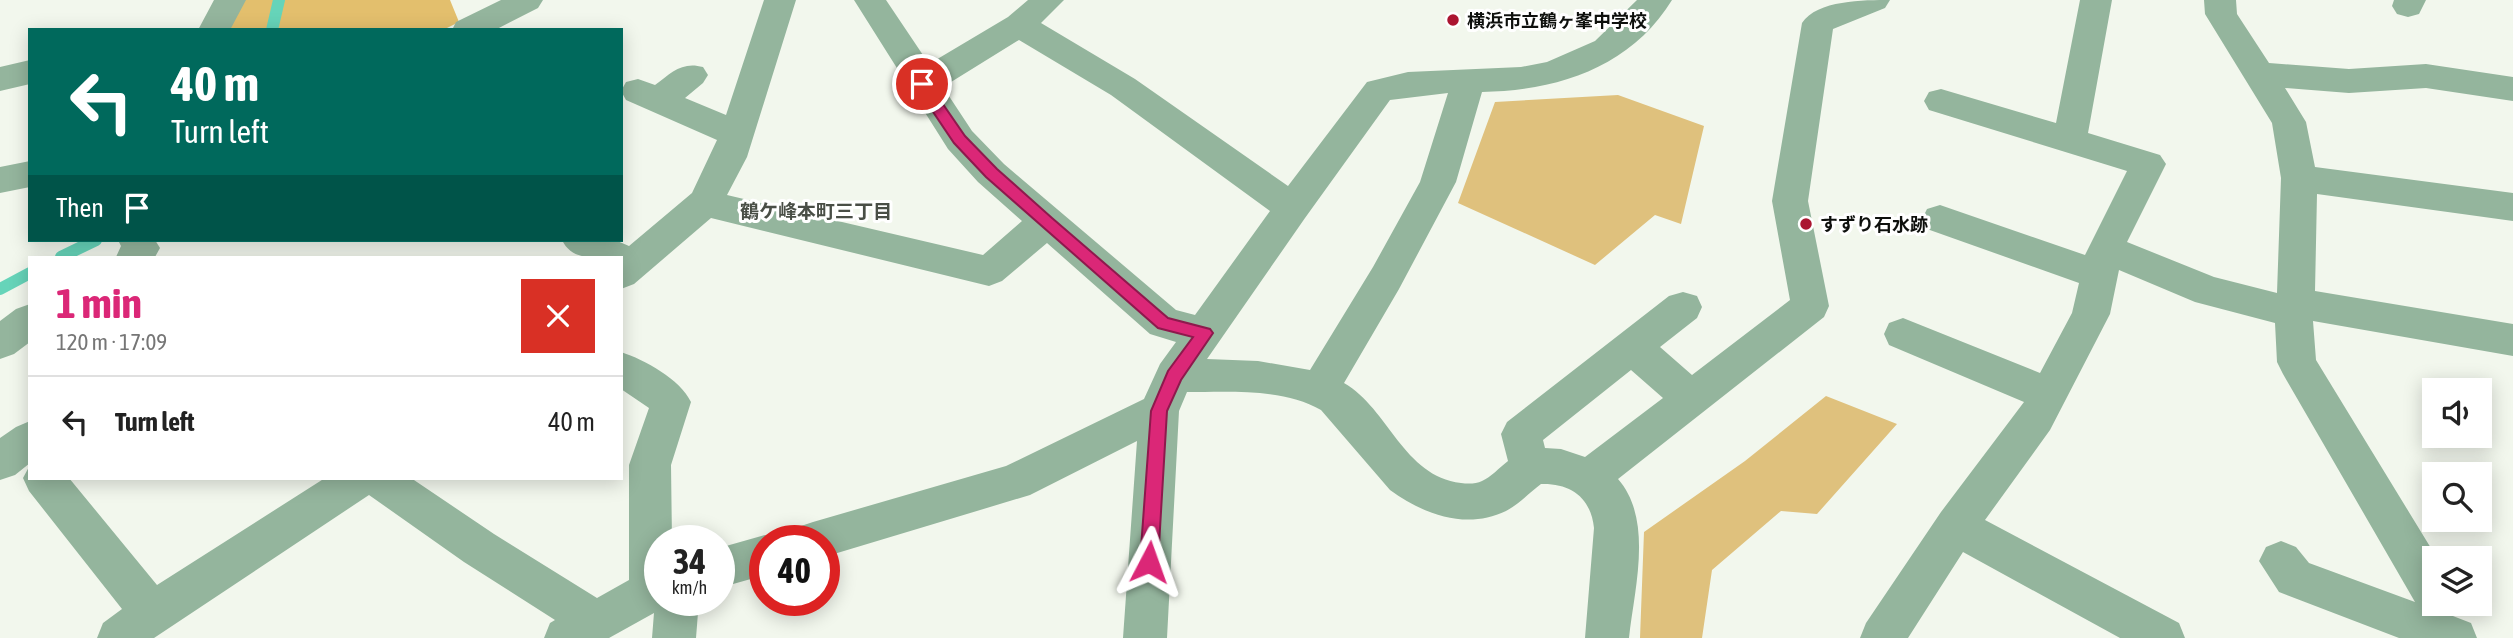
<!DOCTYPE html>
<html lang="en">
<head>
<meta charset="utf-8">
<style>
	:root { --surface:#fff; --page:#f6f6f6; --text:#222; --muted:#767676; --line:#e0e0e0; --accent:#db2777 }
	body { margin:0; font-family:"Asap Condensed","Noto Sans JP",sans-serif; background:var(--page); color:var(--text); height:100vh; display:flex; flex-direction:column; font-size:26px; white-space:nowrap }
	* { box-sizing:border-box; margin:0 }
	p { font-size:23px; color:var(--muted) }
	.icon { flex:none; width:38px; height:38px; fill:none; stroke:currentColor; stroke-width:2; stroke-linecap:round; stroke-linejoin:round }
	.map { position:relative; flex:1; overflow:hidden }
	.side { position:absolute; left:28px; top:256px; width:595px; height:224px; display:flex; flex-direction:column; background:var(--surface); border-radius:0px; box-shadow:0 4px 18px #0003 }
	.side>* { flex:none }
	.guide { position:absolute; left:28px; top:28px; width:595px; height:214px; border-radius:0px; box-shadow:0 4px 18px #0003; background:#00695c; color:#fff; overflow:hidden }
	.buttons { position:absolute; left:2422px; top:378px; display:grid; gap:14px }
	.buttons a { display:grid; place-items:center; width:70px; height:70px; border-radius:0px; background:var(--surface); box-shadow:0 4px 18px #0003; font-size:35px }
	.speed { position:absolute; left:644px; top:525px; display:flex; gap:14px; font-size:35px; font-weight:700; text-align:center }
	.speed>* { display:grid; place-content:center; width:91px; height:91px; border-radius:50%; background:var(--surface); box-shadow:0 4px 18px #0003; line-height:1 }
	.speed small { font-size:18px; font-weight:400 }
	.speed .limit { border:10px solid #d22; background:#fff; color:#111 }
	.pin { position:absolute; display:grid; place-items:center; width:60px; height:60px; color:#fff; margin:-30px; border:4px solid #fff; border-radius:50%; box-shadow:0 2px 7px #0007 }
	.me { position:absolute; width:77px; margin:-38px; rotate:4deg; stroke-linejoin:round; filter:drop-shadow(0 0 5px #0008) }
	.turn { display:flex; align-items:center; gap:24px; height:147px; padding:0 28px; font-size:32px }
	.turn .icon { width:91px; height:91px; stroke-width:2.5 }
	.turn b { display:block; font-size:49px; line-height:60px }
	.then { display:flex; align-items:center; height:66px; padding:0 28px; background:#0003; gap:14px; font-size:26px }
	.round { display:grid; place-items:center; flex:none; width:74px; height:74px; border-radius:0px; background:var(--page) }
	.head { display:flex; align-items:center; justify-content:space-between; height:119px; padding:0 28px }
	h1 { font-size:42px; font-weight:700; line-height:52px; color:var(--accent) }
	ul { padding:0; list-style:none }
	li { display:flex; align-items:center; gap:21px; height:91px; padding:0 28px; border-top:2px solid var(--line) }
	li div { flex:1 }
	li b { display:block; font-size:26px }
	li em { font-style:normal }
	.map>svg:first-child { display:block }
</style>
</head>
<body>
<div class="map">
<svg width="2513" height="638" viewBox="0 0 2513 638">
	<rect width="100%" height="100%" fill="#f2f7ed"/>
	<path fill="#dfc17d" d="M1618,95l86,31 -23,98 -26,-9 -60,50 -137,-62 37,-101z
		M1826,396l71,28 -80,90 -36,-3 -69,59 -10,68h-62l4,-106 101,-71z"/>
	<path fill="#e3bf6d" d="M240,0h210l9,22 -16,8h-219z"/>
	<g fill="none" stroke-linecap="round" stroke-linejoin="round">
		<path stroke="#66d4b9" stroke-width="12" d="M272,30l7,-30
			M61,257l35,-17
			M0,289l30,-16"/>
		<path fill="#94b59d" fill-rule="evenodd" d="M214,0h32l-16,30h-32z
			M501,0h42l-5,8 -43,22h-43l4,-8z
			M764,0h32l-49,157 -20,38 256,60 39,-34 -44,-39 -30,-33 -94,-149h32l43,64 79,-47 20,-17h36l-23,23 94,56 153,107 79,-104 41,-10 113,-5 26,-5 48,-21 42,-41h35c-41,67 -115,91 -190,92l-26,90 -57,107 -55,94c45,26 59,93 117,100 7,1 15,1 21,-2 9,-4 17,-13 26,-20l-7,-27 6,-12 162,-126 14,-4 14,4 5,11 -5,11 -37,29 32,28 98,-75 -18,-99 30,-178c15,-23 62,-23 88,-23l-5,8 -52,21 -25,172 21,105 -5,11 -206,162c36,41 16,111 11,159h-44l9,-110c-3,-30 -23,-45 -53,-44 -12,9 -22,20 -35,27 -39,19 -82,4 -116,-21l-69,-80c-38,-22 -91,-18 -134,-18l-8,19 -12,227h-44l14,-197 -107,54 -206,62v-16h-32l6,-14 15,-5 193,-56 138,-67 16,-35 16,-22 -26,-8 -103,-91 -45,38 -13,5 -278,-68 -77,66 -13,5v-32c-22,0 -48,6 -59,-17h53l14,6 63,-53 25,-53 -91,-40 -5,-9 5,-9 12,-3 17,6c16,-12 27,-24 48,-18l5,8 -5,8 -18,15 41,17zM1019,40l92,55 159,116 -75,104 -19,-5 -172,-146 -32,-33 -29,-44zM1448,93l-28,89 -47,85 -63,103 -52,-9 -51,-2 98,-141 85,-118zM1631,370l32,28 -78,59 -24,-8 -16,-1 -2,-8z
			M2080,0h32l-24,133 72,22 6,9 -39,78 87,35 63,16 4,-115 -9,-55 -67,-109 -1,-14h32l1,14 32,49 80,6 77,-5 87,13v24l-87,-13 -77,5 -64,-5 21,34 9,45 198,26v28l-196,-27 -2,97 198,33v32l-200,-35 3,39 121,198h-3v46h17l-1,3 -10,4 31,12 6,15h-78l-120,-46 -20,-31 7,-14 15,-6 15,6 13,16 106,39 -132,-228 -6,-12 -2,-39 -80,-21 -76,-32 -9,44 -60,116 -65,90 194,103 6,15h-65l-157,-86 -55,86h-48l6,-15 75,-111 83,-110 -135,-57 -5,-11 5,-11 14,-5 137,55 32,-60 7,-30 -152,-54 -5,-10 5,-10 13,-4 145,50 42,-84 -198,-61 -5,-9 5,-9 12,-3 115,34z
			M2394,0h32l-7,14 -11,3 -11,-3 -5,-8z
			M30,60v24l-30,7v-24z
			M30,161v26l-30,6v-26z
			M118,240h37l5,8 -5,9h-39l5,-11z
			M30,304v38l-16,12 -14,5v-38l16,-12z
			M621,352c24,8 59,27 70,50l-20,63 1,76h-12v59h39l-3,38h-44l2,-25 -45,25h-65l6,-15 5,-3 -91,-58 -95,-67 -215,143h-57l6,-15 19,-14 -93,-118 -6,-13 7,-13v13h39l88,107 168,-107h86l83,56 103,64 32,-18v-115l20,-57 -28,-19z
			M30,421v42l-15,12 -15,5v-42l16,-11z
			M765,535l14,6h-14v34l-46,13v-40z"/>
	</g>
	<path fill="#db2777" stroke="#8e194d" stroke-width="2" d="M922,79l5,2 38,55 32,33 55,49 116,100 42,11 3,4 -32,47 -14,31 -9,151 -2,6 -7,2 -6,-2 -3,-6 11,-151 17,-40 25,-34 -35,-9 -172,-151 -32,-34 -37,-55 -2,-4z"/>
	<g fill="#ab1530" stroke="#fff" stroke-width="2.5">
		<circle cx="1453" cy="20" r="7"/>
		<circle cx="1806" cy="224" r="7"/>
	</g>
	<g text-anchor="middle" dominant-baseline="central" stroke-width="6" stroke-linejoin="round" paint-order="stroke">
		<g font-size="18" font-weight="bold" fill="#0e100d" stroke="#fff" text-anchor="start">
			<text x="1467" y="20">横浜市立鶴ヶ峯中学校</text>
			<text x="1820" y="224">すずり石水跡</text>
		</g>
		<g font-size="19" font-weight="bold" fill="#494e46" stroke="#fff">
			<text x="816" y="211">鶴ケ峰本町三丁目</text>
		</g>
	</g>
</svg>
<div class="buttons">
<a><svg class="icon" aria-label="sound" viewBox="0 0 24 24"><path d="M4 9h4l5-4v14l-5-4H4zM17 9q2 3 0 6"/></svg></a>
<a><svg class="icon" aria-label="search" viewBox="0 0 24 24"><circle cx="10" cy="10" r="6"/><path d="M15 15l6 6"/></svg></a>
<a><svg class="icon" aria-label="layers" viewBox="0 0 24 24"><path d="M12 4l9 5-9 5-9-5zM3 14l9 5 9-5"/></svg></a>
</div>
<div class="speed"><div>34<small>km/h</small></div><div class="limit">40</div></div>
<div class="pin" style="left:922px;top:84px;background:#d93025"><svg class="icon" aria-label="arrive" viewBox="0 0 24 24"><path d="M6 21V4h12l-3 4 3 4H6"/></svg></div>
<svg class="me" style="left:1149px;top:562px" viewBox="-20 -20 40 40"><path d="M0-17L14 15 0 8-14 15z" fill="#db2777" stroke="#fff" stroke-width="4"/></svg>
<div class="guide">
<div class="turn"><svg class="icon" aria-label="left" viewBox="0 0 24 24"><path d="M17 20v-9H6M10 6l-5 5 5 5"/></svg><div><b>40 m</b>Turn left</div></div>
<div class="then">Then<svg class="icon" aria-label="arrive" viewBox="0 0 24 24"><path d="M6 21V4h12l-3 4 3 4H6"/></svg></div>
</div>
<section class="side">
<div class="head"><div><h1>1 min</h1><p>120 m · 17:09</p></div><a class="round" style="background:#d93025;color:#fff"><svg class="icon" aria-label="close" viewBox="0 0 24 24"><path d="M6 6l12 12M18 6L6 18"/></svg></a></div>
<ul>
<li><svg class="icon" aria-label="left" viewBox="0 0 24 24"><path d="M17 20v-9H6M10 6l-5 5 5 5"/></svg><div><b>Turn left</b></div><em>40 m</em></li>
</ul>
</section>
</div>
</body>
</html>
